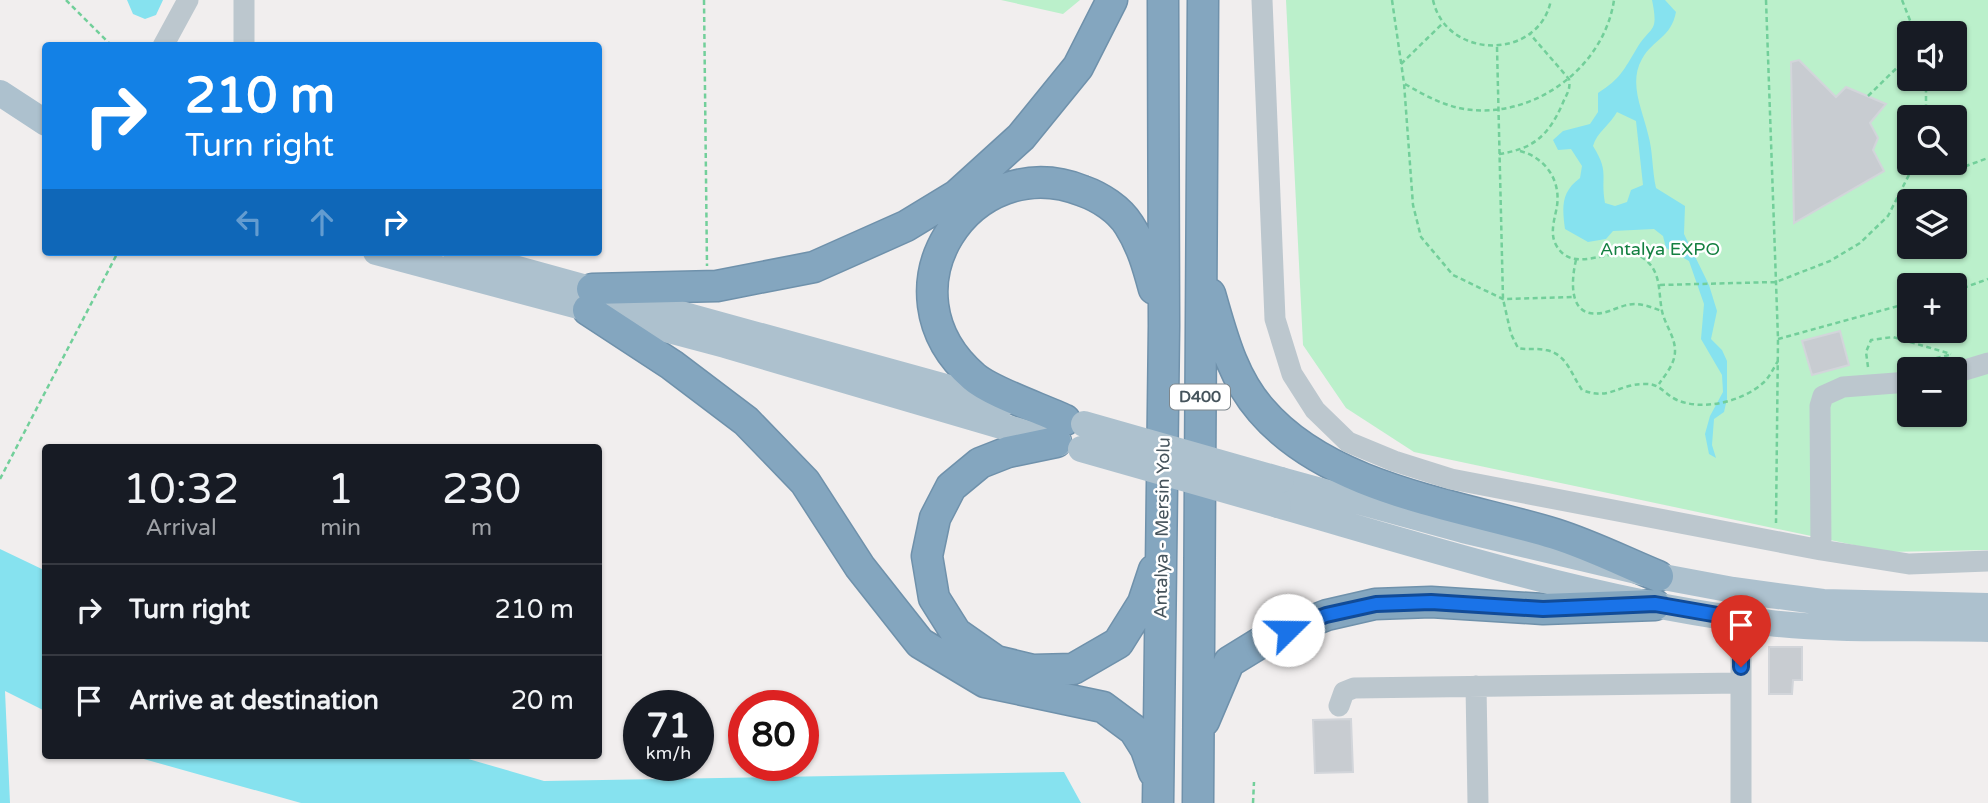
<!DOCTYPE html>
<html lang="en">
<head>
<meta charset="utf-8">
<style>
	:root { --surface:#171b24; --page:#242831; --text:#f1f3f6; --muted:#9ea1a6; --line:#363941 }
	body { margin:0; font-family:"Varela Round",sans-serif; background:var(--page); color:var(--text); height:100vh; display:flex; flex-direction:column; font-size:26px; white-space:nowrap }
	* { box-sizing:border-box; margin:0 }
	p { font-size:23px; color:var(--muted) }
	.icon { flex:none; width:38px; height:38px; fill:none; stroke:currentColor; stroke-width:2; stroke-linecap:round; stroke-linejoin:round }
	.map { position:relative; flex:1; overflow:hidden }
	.sheet { position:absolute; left:42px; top:444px; width:560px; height:315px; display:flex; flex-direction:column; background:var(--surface); border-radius:7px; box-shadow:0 2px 5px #0004 }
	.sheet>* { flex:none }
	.guide { position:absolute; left:42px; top:42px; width:560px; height:214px; border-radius:7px; box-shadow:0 2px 5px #0004; background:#1381e6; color:#fff; overflow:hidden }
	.buttons { position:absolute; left:1897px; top:21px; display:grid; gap:14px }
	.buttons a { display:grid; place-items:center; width:70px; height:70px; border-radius:7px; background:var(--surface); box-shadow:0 2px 5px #0004; font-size:35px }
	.speed { position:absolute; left:623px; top:690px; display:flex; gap:14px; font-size:35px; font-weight:700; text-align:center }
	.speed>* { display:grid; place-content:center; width:91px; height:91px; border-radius:50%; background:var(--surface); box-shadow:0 2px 5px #0004; line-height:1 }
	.speed small { font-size:18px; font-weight:400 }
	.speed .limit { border:10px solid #d22; background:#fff; color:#111 }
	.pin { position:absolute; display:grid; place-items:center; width:60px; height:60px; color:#fff; margin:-72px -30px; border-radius:50% 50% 50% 0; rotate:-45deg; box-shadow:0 0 7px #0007 }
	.pin .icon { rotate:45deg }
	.me { position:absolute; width:77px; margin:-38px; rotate:68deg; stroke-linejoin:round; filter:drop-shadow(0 0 5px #0008) }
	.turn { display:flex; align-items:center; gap:24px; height:147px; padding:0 28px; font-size:32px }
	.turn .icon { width:91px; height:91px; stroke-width:2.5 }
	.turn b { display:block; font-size:49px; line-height:60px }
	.lanes { display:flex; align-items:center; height:66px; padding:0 28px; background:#0003; justify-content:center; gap:35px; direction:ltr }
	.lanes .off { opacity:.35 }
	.eta { display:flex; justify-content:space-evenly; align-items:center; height:119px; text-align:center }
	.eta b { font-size:42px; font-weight:600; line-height:49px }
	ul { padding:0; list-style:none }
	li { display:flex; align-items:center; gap:21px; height:91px; padding:0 28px; border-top:2px solid var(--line) }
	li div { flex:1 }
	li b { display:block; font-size:26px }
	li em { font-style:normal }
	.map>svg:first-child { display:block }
</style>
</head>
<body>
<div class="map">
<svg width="1988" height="803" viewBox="0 0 1988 803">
	<rect width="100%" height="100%" fill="#f1eeee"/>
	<path fill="#bbf0cb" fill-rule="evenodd" d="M1001,0h79l-17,14z
		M1286,0h702v550l-101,2 -473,-100 -68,-44 -43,-63zM1909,33h46v46h-46zM1909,117h46v46h-46zM1909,201h46v46h-46zM1909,285h46v46h-46zM1909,369h46v46h-46z"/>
	<path fill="#86e2ef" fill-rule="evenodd" d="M127,0h36l-7,15 -11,4 -12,-5z
		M1652,0h13l11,12c-5,26 -23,27 -34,47 -14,24 1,52 6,75 5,17 4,36 8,54l29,18 -1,28 25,51 8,26 -6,28 11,11 5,11v38l-3,13 -10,7 -2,26 4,13 -7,-4 -4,-20 5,-18 13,-24 -1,-17 -21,-36 3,-35 -15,-43 -23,-13 -3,-12 -9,-7 -41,2 -7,8 -18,3 -23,-13c-3,-22 -4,-37 15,-51l2,-12 -11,-17 -13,1 -5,-10 10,-9 27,-7 8,-12v-19c23,-15 25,-22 39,-45 14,-23 22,-14 15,-48zM1617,112l19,9 7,64 -12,5 -4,12 -12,4 -10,-3c-5,-27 5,-30 -12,-57 4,-14 17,-21 24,-34z
		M0,549l46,22 -1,140 -40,-20 5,112h-10z
		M133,756h325l86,25 520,-9 17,31h-780z"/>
	<path fill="#c8ccd1" stroke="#d2d5da" stroke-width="2" d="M1799,60l37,37 10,-10 40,17 -16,19 8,15 -5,12 11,21 -90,52 -3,-161z
		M1840,331l9,34 -37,10 -10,-34z
		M1769,647h33v33h-9l-1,14h-23z
		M1351,719l2,53 -38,1 -2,-53z"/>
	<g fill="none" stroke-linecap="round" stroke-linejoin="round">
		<g stroke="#6f91ab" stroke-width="33">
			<path id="highway" d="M592,289l125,-3 97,-19 92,-41 51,-31 64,-58 57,-70 34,-67
				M1210,294c12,41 22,83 51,116 68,80 199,95 294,124 35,11 69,28 103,42
				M588,310l84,55 74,56 59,61 55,85 60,76 65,39 118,25 31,23 12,19 8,23
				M1065,420c-23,-11 -74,-28 -91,-43 -100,-86 -3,-231 109,-186 17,6 36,18 46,34 13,20 19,42 25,64
				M1056,442l-48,10 -28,11 -29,24 -16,31 -8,38 7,42 22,35 40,28 37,9 40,-1 45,-26 25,-40 11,-33
				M1204,721l25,-59 39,-24 59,-23 48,-11 56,-2 112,7 112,-4
				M1158,803l6,-477 -1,-326
				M1198,803l5,-803"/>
		</g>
		<path stroke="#72cf9a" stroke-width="2.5" stroke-dasharray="5 3.5" stroke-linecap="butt" d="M66,0l46,46
			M704,0l3,266
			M1392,0l12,83 9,122 8,32 32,38 50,24 70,-2
			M1433,0c13,60 106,61 118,0
			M1766,0l12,339 -2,184
			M1902,0l13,33
			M1497,47l6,252 8,35 7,14c9,2 19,0 28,2 21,4 25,24 36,40 28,11 36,-6 62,-6 16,-1 20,10 33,16 25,11 65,2 86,-17 6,-5 10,-14 15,-22
			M1401,64l42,-41
			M1926,79v38
			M1405,84c19,11 37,21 59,25 69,11 140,-41 150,-109
			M1868,96l41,-40
			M1520,151c24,6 41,28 37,55 -2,12 -7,25 -2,37 18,37 61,-3 88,15 19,13 15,34 19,53 3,14 13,25 13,40 0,13 -10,24 -16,33
			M1499,154c34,-5 49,-18 63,-49 4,-11 9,-14 7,-26l-39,-45
			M1948,163l18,3 22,-8
			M1576,260c-5,21 -8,59 26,53 11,-2 21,-9 33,-9 9,0 18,4 27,7
			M1660,285l116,-3 54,-21 30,-18 28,-27 27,-53
			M1955,291l33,-12
			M1778,339l131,-36
			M1911,364l38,-9
			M1868,367l-2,-15 5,-12 22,-3 58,17
			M0,479l118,-227
			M1253,803l1,-21"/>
		<path stroke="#bcc7ce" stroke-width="21" d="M1262,0l13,319 17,55 23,36 33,32 46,19 57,18 370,71 88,14 79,-3
			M163,46l25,-46
			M244,46v-46
			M1955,373l33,-10
			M1821,550l-1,-144 3,-10 20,-9 66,-5
			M1741,619v184
			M1476,686l2,117
			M1339,706l5,-14 10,-4 387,-5"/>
		<path stroke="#adc1ce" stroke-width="26" d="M0,93l46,30
			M376,252l349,93 334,98
			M456,252l548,151
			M1281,480l182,50 195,46 75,14 90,12 165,4
			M1278,505c160,46 326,99 492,118 68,8 148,4 218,6"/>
		<use href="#highway" stroke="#84a6bf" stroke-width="30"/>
		<path stroke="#adc1ce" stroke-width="26" d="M1084,424l197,56
			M1081,449l197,56"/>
	</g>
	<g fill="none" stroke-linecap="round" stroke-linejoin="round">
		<g stroke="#114b97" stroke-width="18">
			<path id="route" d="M1288,630l38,-15 50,-11 55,-2 112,7 112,-5 86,15v48"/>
		</g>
		<use href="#route" stroke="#1a73e8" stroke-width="12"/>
	</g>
	<g text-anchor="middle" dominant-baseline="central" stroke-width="5" stroke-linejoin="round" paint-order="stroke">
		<rect fill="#fff" stroke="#7e878d" stroke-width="2" x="1170" y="384.5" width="60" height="25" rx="5"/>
		<g font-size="16" font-weight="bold" fill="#46545c">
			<text x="1200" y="397">D400</text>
		</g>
		<g font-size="18" fill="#148041" stroke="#fff">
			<text x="1660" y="249">Antalya EXPO</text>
		</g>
		<g font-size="18" fill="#46545c" stroke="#fff">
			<text transform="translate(1162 528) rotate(-89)">Antalya - Mersin Yolu</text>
		</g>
	</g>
</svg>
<div class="buttons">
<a><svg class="icon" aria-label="sound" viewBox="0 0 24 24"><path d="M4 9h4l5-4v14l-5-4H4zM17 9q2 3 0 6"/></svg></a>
<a><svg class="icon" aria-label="search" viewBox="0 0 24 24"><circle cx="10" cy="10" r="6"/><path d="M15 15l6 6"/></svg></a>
<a><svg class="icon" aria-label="layers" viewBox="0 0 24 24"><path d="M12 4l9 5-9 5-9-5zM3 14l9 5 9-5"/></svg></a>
<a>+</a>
<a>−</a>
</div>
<div class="speed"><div>71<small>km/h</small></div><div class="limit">80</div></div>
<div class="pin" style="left:1741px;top:667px;background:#d93025"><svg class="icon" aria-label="arrive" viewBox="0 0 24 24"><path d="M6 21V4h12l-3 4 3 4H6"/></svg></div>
<svg class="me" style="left:1288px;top:630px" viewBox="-20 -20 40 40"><circle r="19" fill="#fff"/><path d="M0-13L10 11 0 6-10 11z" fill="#1a73e8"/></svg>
<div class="guide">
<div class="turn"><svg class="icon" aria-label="right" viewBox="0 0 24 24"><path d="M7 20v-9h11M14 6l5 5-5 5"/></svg><div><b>210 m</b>Turn right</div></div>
<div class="lanes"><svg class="icon off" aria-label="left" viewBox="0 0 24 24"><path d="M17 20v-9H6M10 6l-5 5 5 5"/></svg><svg class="icon off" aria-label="ahead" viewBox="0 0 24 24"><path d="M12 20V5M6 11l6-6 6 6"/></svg><svg class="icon" aria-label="right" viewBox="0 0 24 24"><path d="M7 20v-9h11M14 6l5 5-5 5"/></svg></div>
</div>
<section class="sheet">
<div class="eta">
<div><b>10:32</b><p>Arrival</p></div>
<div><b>1</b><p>min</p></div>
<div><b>230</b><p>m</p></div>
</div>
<ul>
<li><svg class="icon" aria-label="right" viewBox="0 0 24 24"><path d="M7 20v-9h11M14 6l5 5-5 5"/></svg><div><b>Turn right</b></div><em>210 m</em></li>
<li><svg class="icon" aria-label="arrive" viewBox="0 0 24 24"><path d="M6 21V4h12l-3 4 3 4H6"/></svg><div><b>Arrive at destination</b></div><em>20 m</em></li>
</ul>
</section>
</div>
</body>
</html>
